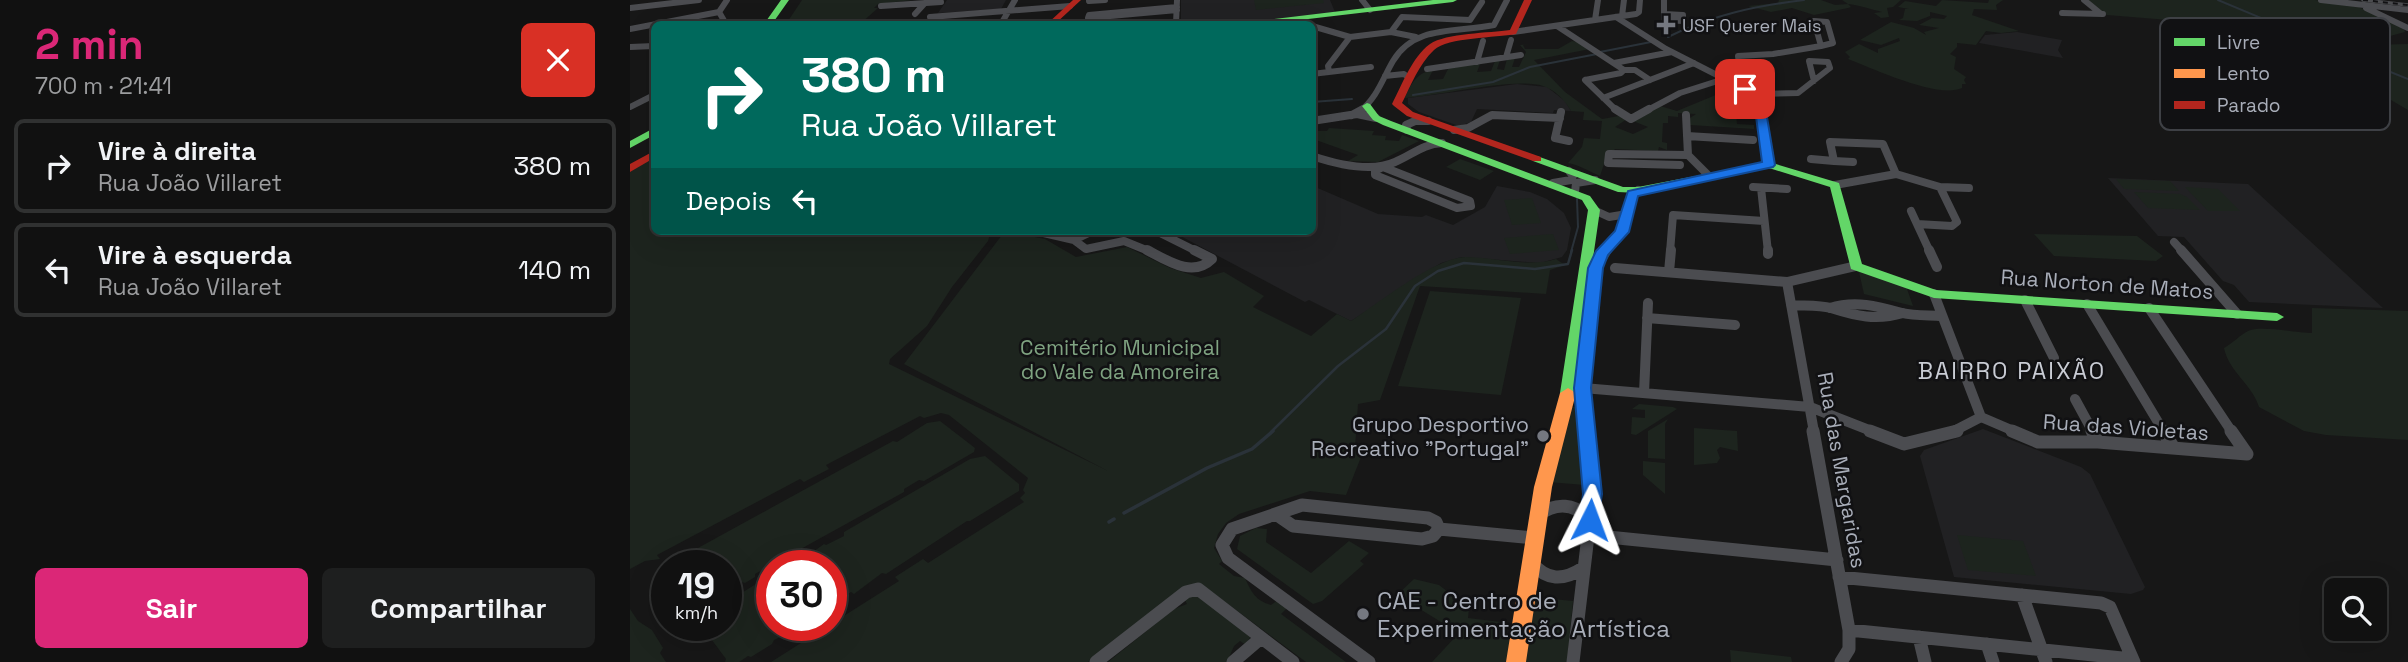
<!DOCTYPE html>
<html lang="pt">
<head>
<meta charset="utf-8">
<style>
	:root { --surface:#111; --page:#1e1f1f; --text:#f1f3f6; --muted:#9c9d9f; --line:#303131; --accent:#db2777 }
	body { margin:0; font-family:"Space Grotesk",sans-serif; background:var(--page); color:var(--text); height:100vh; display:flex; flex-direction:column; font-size:26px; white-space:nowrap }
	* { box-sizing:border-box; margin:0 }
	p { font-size:23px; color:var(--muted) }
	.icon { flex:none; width:38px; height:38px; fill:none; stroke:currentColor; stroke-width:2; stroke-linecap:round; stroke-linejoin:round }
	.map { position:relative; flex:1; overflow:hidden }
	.details { display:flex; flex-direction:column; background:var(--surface); width:630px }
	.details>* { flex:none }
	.banner { position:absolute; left:21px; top:21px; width:665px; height:214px; border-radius:10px; box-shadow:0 7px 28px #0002,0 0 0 2px var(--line); background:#00695c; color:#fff; overflow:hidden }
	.controls { position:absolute; left:1694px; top:578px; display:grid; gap:14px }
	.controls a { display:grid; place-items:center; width:63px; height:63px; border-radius:10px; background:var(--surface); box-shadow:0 7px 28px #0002,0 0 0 2px var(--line); font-size:35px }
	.speed { position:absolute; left:21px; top:550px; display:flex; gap:14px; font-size:35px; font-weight:700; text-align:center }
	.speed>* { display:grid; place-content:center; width:91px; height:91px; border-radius:50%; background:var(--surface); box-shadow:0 7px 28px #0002,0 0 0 2px var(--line); line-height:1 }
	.speed small { font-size:18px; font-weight:400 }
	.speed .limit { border:10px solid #d22; background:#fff; color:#111 }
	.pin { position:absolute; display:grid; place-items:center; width:60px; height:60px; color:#fff; margin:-30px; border-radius:14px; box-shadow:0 4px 10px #0006 }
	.me { position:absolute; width:77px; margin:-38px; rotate:3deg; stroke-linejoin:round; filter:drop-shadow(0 0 5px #0008) }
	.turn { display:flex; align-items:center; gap:24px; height:147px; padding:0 35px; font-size:32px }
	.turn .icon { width:91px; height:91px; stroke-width:2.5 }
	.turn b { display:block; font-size:49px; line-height:60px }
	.then { display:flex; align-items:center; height:66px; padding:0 35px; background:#0003; gap:14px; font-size:26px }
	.round { display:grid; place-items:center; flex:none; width:74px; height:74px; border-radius:10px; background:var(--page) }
	.summary { display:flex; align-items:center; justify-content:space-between; height:119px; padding:0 35px }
	h1 { font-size:42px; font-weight:600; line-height:52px; color:var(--accent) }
	.primary-button { display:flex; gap:14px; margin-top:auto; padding:14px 35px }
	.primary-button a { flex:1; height:80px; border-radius:10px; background:var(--accent); color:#fff; font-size:28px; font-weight:600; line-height:80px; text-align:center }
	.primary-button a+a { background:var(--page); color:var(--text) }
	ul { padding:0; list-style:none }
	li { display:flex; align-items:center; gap:21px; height:94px; margin:0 14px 10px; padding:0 21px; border:4px solid var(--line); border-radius:10px }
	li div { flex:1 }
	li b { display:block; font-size:26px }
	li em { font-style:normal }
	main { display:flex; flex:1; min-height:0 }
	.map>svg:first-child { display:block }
</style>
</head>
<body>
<main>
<section class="details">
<div class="summary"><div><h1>2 min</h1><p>700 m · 21:41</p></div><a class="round" style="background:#d93025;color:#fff"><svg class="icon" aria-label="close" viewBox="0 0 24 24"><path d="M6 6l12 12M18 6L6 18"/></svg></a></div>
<ul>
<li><svg class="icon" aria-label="right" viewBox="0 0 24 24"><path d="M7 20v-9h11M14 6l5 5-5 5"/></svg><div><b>Vire à direita</b><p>Rua João Villaret</p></div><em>380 m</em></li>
<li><svg class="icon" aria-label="left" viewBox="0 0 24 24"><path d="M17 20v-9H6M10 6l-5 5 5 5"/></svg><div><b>Vire à esquerda</b><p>Rua João Villaret</p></div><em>140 m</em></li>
</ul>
<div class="primary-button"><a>Sair</a><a>Compartilhar</a></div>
</section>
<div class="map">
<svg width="1778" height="662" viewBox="0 0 1778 662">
	<rect width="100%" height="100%" fill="#171717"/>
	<path fill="#212123" d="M317,0h59l-5,9 -63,4z
		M551,0h149l5,12 -105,12h-49z
		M1387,32l45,8 -4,10 5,8 -84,-15 6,-8z
		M887,84l30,3 18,14 6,10 -17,-1 -1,3 -76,-4 -6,13 -12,4 -40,-14 -11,-8v-6z
		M1478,178l140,6 135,124 -134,-6 -15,-17 -11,-4 -39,-44 -26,-1z
		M683,186l65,28 44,3 4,-2 27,10 32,-18 12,-21 33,6 17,7 17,14 7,15 -4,22 -5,7 -22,6 -78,-6 -21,6 -90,58 -42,-21 -4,2 -134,-71h141z
		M1353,429l98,38 9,7 55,113 -2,3 -12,4 -177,-17 -34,-121 4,-6z"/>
	<path fill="#1d241e" d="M172,0h111l-35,4 -4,4h4l-18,16h-74z
		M624,0h69l1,3 -68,7z
		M1149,0h42l14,5 13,-1 -6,-4h59l-8,7 -6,1 2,9 -8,1 -7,-5 8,-1c-11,-3 -24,-7 -34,-8l3,3 -3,1 -34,7 -22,-7 -21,4 -23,-6 30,-3z
		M1312,0l46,3 1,-3h14l-7,5 1,5 -23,-1 -2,6 47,16 -18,2 -15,-2 -10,14 -19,-2v4l-7,7 6,3 -2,12 12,8 -2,3 2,4h-4v4c-24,11 -88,-19 -114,-29l2,-2 -5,-5 14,-8 19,9v-4l22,-8 -1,-3 -18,7 -21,-5 31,-18 23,6 12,7 -2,-3 15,-4 -20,-3 13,-7 12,1 3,-3 -17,-4v4l-13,5 -18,-1 4,-2 2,-9h4l-11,-2 7,-6 31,5z
		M1457,0h228l42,6 47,23 1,3 -37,10 -4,7v4l-9,8 -21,5 -86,8 -49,-13 -39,-19 13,-4 39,2 -31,-19 -74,-6z
		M942,41l7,1 11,7 -56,11 31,32 37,27 17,-3 8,3 -12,8 18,7 15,-7 -15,-6 27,-15 17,5 58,-24 12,6h-13l3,31 17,1v4l-64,-4v-7l6,-4 -18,-1v4l-10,-1v7h-5l-1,19 5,1v7l-8,-3 -1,4 -43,-2 -10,12 -5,15c-12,-5 -20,-11 -32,-13l14,-16 2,-9 16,1 2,-18 -19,-1 1,-8 -13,-1c-6,-11 -16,-21 -28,-25 -28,-9 -104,10 -138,12 5,-14 13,-26 28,-28l-5,10 15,-1 6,-12 31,-3 -3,8 14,-1 4,-10 5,-1 -3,9 7,1 3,-11 8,-1 -3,9h7l7,-15 -6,-7 10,-1 -7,1 2,4h33z
		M1778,44v34h-3l3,2v30l-58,-34 -20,-6 29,-7 10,-7v-11z
		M699,128l45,3 -2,4 14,1 -1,4 14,1 3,-6 17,6 -41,21 -30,-1 10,-6 -45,-16v-8h14z
		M24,156v75h337l-3,10 -36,46 -25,39 -37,33 -1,5 219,107 -204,-107 101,-133 40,8 31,18 51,-10 43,21 31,10 23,-6 40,24 -11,11 58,29 26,-22 14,7c25,-16 83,-63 114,-64 29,0 63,11 91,2l9,6 -15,5 -4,24 -126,-8 -40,114 -22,4 -3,44 6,9 -15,38 -36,-4 -71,23 -13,9 -8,11 -4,14 8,13 -3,3 15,12 11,2c6,14 11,23 26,27l7,-5 10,7 -7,7 65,48h-40l-98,-73 -38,9 -82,64h-317l128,-81 -4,-4 28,-18 5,4 96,-61 -4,-4 5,-5 -2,-3 5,-12 -79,-63 -8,-2 -17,5 -4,-2 -94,49 3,4 -25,13 -4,-3 -143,76 3,4 -15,2 -15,8v-397z
		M830,159l34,12 -14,9 -34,-13z
		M1486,179l54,2 9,10 -55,-2z
		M1555,187l33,2 22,22h-32z
		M1504,192l46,2 7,3 13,13 -52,-2z
		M902,198l9,25 -29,2 -8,-25z
		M923,234l6,16 -49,4 -6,-16z
		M1404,234l103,2 26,20 -7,5 -102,-5z
		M1229,272l47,14 7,20 -49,-12z
		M800,291l91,7 -20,97 -103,-9z
		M1682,308l96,3v129l-82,-5 -22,-4 -45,-24c-7,-23 -30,-35 -35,-59 9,-5 16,-13 24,-17 13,-6 48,2 64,2z
		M1009,404l34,3 4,2 -41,26 -5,-1 1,-17 13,1v-8l-13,-1z
		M940,407h8l6,78 -35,-3z
		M1038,419l-3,5v35l-17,-1v-27z
		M310,421l35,27 -1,4 -50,29 -5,-1 -15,9v3l-116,64 -1,3 -9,5 -3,-1 -20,11v3l-10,6 -3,-1 -16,9v-26h-59l226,-124 4,1 30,-19z
		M1064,428l43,3 1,20 -18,-4 -3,3 3,8 -3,5 -23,2z
		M355,456l34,28v7l-49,30h-3l-81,53 -4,-1 -28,21 -3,-2 -20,13v-40h-44l26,-13 11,-8 2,1 18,-9v-4l126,-73z
		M1013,461l22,2v31l-22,-19z
		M626,528l11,1 -1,13 45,31 38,-32 20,12 -9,8 4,3 -42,37 -9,3 -76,-55 3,-13z
		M1327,535l66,6 13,35 -68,-6z
		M142,577v48h26l-1,4 -23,11 -2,4 -21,13 -3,-1 -9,6h-14l1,-3 -23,-31h-6l-2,-3h31v-22l33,-21z
		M784,579l25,6 30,23 -1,10 33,4v13l9,3 -3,24h-75l27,-29 -62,-38z
		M568,593l53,43 -5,9 -6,-4 -6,5 -7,16h-119l66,-53 13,-5 -3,-6z
		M902,597l41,4 -6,61h-45z
		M0,609l8,12 14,9 11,18 -3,5 6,9h-36z
		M1100,650l61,7 1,5h-61z"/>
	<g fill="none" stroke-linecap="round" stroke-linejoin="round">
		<path stroke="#2a3239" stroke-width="2" d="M1588,0l141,59
			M1038,37c44,-22 87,-31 136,-37
			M970,52l51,-10
			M1731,60l47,19
			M783,95l80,-13 37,-15 67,-13
			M682,102l40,-3
			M941,252l7,-25 -1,-28"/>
		<path stroke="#2a3239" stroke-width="2.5" d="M641,432l67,-66 48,-37 29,-43 23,-15 26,-8 71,6 33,-5 4,-14"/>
		<path stroke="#2a3239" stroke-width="3.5" d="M494,513l83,-45 45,-19 21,-18
			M479,522l5,-3"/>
		<path stroke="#4b4c50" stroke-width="6" d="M732,0l8,10
			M1034,0v14
			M1454,0l16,13
			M1691,0l87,10
			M459,1l16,-1
			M251,6l60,-4
			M547,7l-88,8 -1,3 89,-8
			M0,8l69,-8
			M1736,8l42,20
			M1432,13l41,1
			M285,14l10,-11
			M1034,14l19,1v6l-19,-1z
			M992,16l2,-16
			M300,17l140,-11
			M986,17l50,32 92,47 2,15
			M965,20l3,-20
			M1184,21l13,1 6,21 -12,3z
			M96,24l-7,-12 8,-12
			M371,24l14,-24
			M546,24l1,-24
			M682,26l38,11 -22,29 1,6
			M927,26l67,44h11l15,10
			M0,29l89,-17
			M761,32l11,-15 68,3 12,-18
			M883,32l123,-18 3,-2 1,-12
			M720,37l41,-5 25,5
			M0,47l24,-1
			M1122,56l7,36
			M876,57l5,-17
			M847,62l6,-21
			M984,63l58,-11
			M797,69l94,-14
			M682,74l59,-7
			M755,76l19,-2 5,4
			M955,80l32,31
			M955,80l36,-7 3,-3
			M1112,88l-4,-32 35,-2 48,-8
			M1124,94l44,-1 32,-25 -2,-6 -19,-1 5,20
			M973,98l91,-35
			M0,107l24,-12
			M730,111c17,-13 23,-33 33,-50 22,-37 65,-28 101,-36l13,-25
			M1016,111l34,-18 44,-14"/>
		<path stroke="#4b4c50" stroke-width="8" d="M985,109l16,10 18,-10
			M1130,109l9,56
			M931,112l-6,26 14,3
			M722,115l11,-6
			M1056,115l2,40 21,21
			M682,121l45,-7 19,4
			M777,130l-1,-5 9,-4h13
			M824,130l14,-2 24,-13 68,3
			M1057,136l66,4
			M682,156c24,8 59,17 83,6 17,-7 28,-18 47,-19
			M1181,159l23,2 -4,-19 53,2 13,30 -61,11
			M1204,161l19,1
			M1050,165l-72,-2 1,-9 79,1
			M753,167l87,34 1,5 -14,2 -82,-33v-4z
			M1266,174l44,13 17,35 -5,4 -35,-2 13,28
			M923,183l18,-3 2,-4 -4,-5
			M1123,187l34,2
			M1310,187l29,1
			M1131,188l7,64
			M945,192l1,-9 19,-3
			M964,210l15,7 18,-3
			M1281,211l6,13
			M405,231l39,9 12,9 38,-8 27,11
			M526,231l42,21
			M444,240l19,-9
			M1544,242l9,10
			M975,252l17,-21 6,-28 10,-13
			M1040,252l3,-37 91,6"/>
		<path stroke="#4b4c50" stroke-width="10" d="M517,250c21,11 46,28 65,9l-18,-9
			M1138,250v4
			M1299,250l8,17
			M1551,250l56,64
			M985,268l172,14 69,-16
			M1039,272l2,-22
			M1157,282l27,150
			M1304,294l47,123
			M1395,300l29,58
			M1457,304l77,128
			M1161,305c12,1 28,0 40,3 25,8 45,13 72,5
			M1200,308c25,-8 47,-2 72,5 13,3 27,2 40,3
			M1519,308l83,124
			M1017,318l88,7
			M953,388l227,19 64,25
			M1014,393l4,-90
			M1445,399l18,33
			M1351,417l35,15
			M957,432l-4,-44 13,-120 11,-18
			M1322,432l29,-15"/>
		<path stroke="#4b4c50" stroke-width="13" d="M1183,431l36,199v19l-8,13
			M1240,431l34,13 53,-13
			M1382,431l26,11h60l149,12
			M1462,431l6,11
			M1533,431l11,17
			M1601,431l16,23
			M650,513v4l13,9 129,13 11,-3 6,-7
			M908,515c18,-13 37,-12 52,5
			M809,529l95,9
			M958,535l249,25
			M901,562c16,19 32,19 52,6
			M1209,577l262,26 9,4 24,55
			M1392,595l24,67
			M1219,630l283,29
			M1289,637l6,25
			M1357,644l6,18
			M466,662l90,-70 12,-3 95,73
			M603,662l28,-24
			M739,662l-141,-104 -6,-13 10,-16 70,-24 126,13 8,4 3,7
			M943,662l20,-168 -6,-63"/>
		<path fill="#63d668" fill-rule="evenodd" d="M151,0h8l-17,24h-8z
			M803,0h24l-4,2 -188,22h-20l4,-2z
			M737,103l3,1 9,12 12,5 199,75 10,14 -27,187h-10l-3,-4 28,-183 -6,-10 -199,-75 -10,-5 -11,-14z
			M24,128v7l-24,13v-7z
			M907,156l86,31h15l131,-25 70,21 23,81 74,26 341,23 7,4 -7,4 -343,-23 -83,-29 -21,-82 -61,-19 -131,25 -20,-1 -85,-31 -1,-2z"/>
		<path fill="#ff974d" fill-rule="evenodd" d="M938,388l8,5 -24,94 -26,175h-20l28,-175 26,-94z"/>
		<path fill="#b3261e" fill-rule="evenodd" d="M443,0h8l-26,24h-8z
			M894,0h8l-16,34c-20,4 -68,3 -82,16 -15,14 -23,35 -32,53l11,9 128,45v4h-8l-126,-45 -13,-10 -2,-2c10,-19 20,-47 38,-60 16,-11 60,-11 80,-14z
			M24,151v7l-24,14v-8z"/>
		<g stroke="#4b4c4f" stroke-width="3.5">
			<path id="rail" d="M1733,0l45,5"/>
		</g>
		<use href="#rail" stroke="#111113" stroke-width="2" stroke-dasharray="5" stroke-linecap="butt"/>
	</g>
	<path fill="#1a73e8" stroke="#114b97" stroke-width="2" d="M1111,87h7l16,12 11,66 -2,2 -135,29 -9,36 -21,23 -5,13 -12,120 11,106 -5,31 -7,3 -7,-3 -3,-5 3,-26 -9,-106 14,-120 8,-17 19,-20 13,-40 134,-29 -8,-61 -13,-10z"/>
	<g fill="#757880" stroke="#111113" stroke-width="2.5">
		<path d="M1032.5 14.5h7v7h7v7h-7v7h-7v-7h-7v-7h7z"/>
		<circle cx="913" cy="436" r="7"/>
		<circle cx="733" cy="614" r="7"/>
	</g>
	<g text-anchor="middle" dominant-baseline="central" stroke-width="5" stroke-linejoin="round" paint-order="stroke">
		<g font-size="18" fill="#a8adb8" stroke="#111113" text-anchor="start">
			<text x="1052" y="25">USF Querer Mais</text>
		</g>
		<g font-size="21" fill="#a8adb8" stroke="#111113">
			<text transform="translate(1477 284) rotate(4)">Rua Norton de Matos</text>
			<text transform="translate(1496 427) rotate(4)">Rua das Violetas</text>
			<text transform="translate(1212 470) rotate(80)">Rua das Margaridas</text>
		</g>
		<g font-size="21" fill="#7fa381" stroke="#111113">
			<text x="490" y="347">Cemitério Municipal<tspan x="490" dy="24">do Vale da Amoreira</tspan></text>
		</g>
		<g font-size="21" fill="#a8adb8" stroke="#111113" text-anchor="end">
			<text x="899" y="424">Grupo Desportivo<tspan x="899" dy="24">Recreativo "Portugal"</tspan></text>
		</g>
		<g font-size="23" letter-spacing="2" fill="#c9ccd4" stroke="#111113">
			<text x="1382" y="371">BAIRRO PAIXÃO</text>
		</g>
		<g font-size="24" fill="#a8adb8" stroke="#111113" text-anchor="start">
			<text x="747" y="600">CAE - Centro de<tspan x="747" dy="28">Experimentação Artística</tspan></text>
		</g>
	</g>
	<rect x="1530" y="18" width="230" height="112" rx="10" fill="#111113" stroke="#3e4045" stroke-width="2"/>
	<rect x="1544" y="38" width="31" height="8" fill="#63d668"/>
	<rect x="1544" y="69" width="31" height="9" fill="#ff974d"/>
	<rect x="1544" y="101" width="31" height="8" fill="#b3261e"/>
	<g font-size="19" fill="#a8adb8">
		<text x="1587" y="49">Livre</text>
		<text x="1587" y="80">Lento</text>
		<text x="1587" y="112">Parado</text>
	</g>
</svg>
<div class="controls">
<a><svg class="icon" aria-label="search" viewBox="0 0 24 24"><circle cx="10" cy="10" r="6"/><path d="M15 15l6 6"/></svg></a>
</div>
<div class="speed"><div>19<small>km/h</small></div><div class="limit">30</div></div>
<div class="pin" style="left:1115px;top:89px;background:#d93025"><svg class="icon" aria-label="arrive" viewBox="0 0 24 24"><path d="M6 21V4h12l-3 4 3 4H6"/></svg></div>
<svg class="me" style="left:960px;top:520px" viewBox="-20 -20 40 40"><path d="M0-17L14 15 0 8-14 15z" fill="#1a73e8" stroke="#fff" stroke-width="4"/></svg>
<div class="banner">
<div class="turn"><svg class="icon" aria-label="right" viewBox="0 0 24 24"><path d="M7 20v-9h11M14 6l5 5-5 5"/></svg><div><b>380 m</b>Rua João Villaret</div></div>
<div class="then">Depois<svg class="icon" aria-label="left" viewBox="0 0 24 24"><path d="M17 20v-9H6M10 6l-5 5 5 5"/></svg></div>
</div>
</div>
</main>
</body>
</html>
